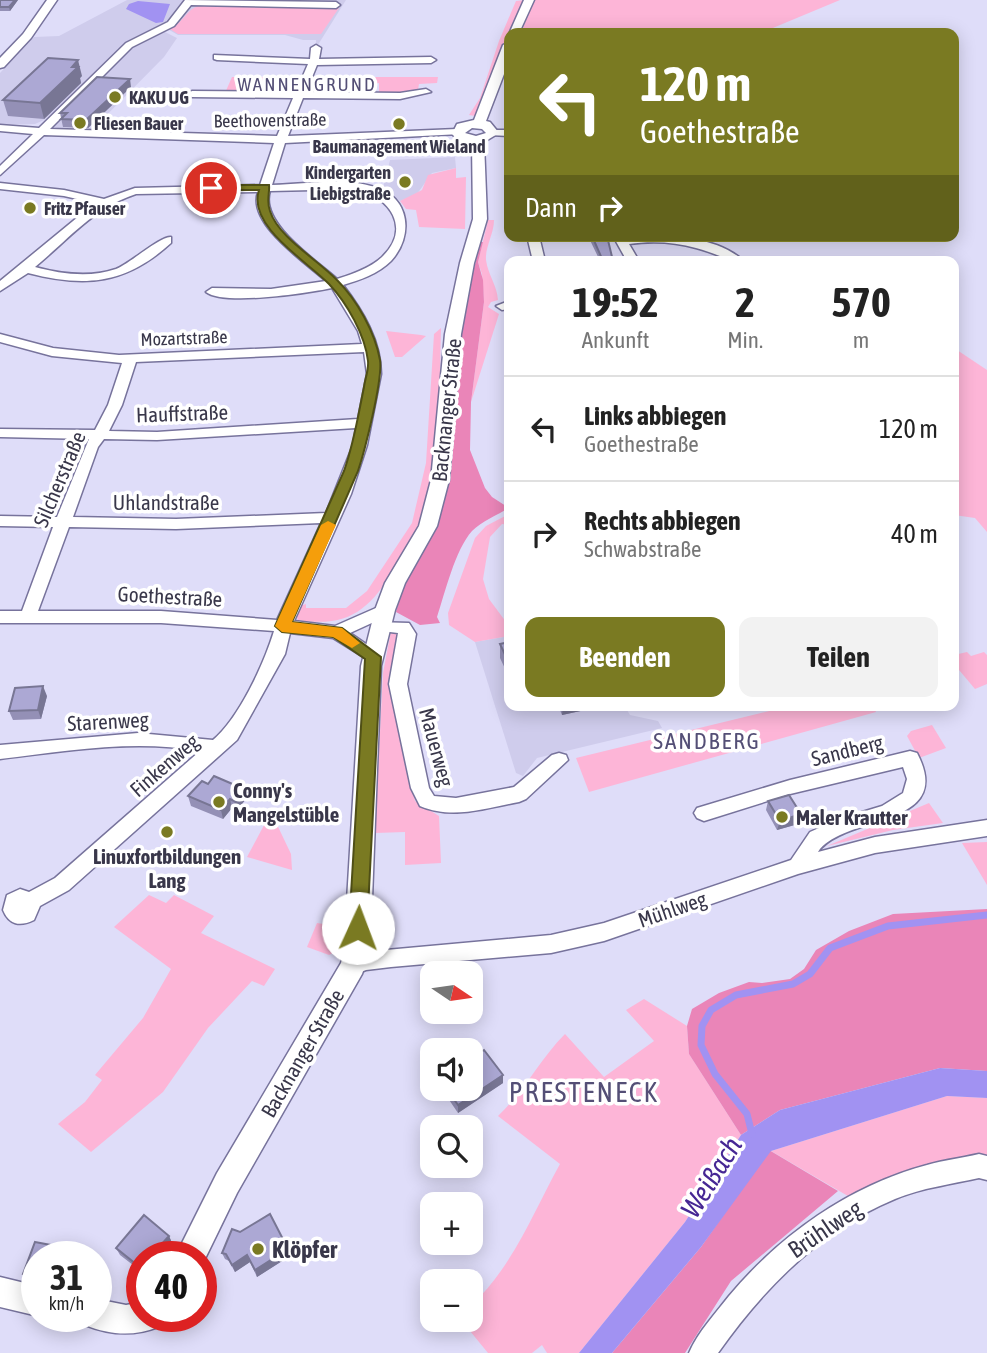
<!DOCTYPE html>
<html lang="de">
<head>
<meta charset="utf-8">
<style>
	:root { --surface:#fff; --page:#f2f2f2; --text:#222; --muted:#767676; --line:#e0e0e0; --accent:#7a7a22 }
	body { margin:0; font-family:"Asap Condensed",sans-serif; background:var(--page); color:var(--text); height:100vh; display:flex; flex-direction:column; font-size:26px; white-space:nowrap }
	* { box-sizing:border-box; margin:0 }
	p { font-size:23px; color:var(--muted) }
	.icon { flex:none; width:38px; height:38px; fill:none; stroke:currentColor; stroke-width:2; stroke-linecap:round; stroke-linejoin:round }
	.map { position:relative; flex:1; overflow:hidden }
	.side { position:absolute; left:504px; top:256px; width:455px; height:455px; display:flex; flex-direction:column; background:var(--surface); border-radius:14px; box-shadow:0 4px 18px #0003 }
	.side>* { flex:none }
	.banner { position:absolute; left:504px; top:28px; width:455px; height:214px; border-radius:14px; box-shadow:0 4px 18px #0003; background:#7a7a22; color:#fff; overflow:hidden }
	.needle { width:46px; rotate:103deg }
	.fabs { position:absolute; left:420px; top:961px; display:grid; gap:14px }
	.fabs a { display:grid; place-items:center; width:63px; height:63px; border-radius:14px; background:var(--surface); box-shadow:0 4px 18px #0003; font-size:35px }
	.speed { position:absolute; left:21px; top:1241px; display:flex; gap:14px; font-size:35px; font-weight:700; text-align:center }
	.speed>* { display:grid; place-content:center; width:91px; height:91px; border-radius:50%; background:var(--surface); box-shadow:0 4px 18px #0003; line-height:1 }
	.speed small { font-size:18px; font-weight:400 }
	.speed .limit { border:10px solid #d22; background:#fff; color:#111 }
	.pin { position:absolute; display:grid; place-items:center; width:60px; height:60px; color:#fff; margin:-30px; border:4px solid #fff; border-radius:50%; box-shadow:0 2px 7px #0007 }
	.me { position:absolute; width:77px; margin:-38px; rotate:2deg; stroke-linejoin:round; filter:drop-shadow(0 0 5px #0008) }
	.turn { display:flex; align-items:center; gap:24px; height:147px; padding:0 21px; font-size:32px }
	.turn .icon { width:91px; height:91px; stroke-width:2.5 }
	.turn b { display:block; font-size:49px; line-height:60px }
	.then { display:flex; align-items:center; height:66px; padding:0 21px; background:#0003; gap:14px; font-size:26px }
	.eta { display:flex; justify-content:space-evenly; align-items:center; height:119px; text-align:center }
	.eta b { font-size:42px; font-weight:700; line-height:49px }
	.action { display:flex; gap:14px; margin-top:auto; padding:14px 21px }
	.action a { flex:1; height:80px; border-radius:14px; background:var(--accent); color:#fff; font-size:28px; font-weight:700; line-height:80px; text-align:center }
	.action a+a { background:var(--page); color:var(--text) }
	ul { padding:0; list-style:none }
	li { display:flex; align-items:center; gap:21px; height:105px; padding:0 21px; border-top:2px solid var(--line) }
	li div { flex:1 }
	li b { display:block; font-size:26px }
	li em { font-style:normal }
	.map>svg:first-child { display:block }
</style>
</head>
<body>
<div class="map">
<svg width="987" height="1353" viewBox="0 0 987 1353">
	<rect width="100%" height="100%" fill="#dfddf9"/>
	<path fill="#cfccec" d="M127,0h219l-30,48v-8h-13l-18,-5h-107l-14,-8 -16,5 -30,17 -42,44 -32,27 -9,4 -35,1v-52l34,-36 25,-1z
		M163,31l14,7 -13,19 -76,77 -38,-5 82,-83z
		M455,157l1,11 -24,5 -15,21 -17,7 -17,-13 7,-28z
		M509,636v69h115l6,10 28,6 4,7 -125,30 -14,18 -7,-3 -41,-131z"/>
	<path fill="#fdb5d7" d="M525,0l-16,33 -22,65 -12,18 -6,-1 11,-17 19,-57 17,-40z
		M534,0h306l-79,33h-240z
		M198,6h5l136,2 -18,26h-143l-8,-5c12,-5 16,-19 28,-23z
		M232,77h33l-6,17 -34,-1z
		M314,77h124l-1,6 -18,1 -1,6 -10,4 -29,1v-12l-23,4v6l14,1 -20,1v-4h-5l1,-6c-11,0 -16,-4 -26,1l1,4h-6l-2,4 -5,-2z
		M456,168v10l10,-1 -1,52 -46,-2 -3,-17 -10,-1 -6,-8 22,-11 6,-15z
		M488,220h6c0,14 -9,27 -8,40 2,15 11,25 12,40l-7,2 -3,5 11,7 -28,88 13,-100 -2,-28 -4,-12z
		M441,328c-2,60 2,140 -20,196 -6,16 -19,31 -27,46 -25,40 -46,58 -96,50l-2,-6 4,-8 6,-2v4h40l21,-17 45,-68 14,-60 8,-129z
		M386,331l35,4 5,1 -24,21h-7z
		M954,348l33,22v162l-12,-14 -21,-3z
		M509,514v11l-7,-1 -12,13 -7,42 6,20 20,27v10l-34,6 -26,-17 -1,-12 27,-75 11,-12z
		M391,631l9,1 -9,53 24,116 24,15 2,47 -36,2v-33l-30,1 8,-160z
		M967,652l4,4 13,-4 3,3v29l-12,5 -21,-25v-9z
		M794,705h79l3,7 -287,80 -13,-34z
		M932,725l14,23 -27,10 -12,-22 4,-5z
		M929,803l14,20 -50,7 -66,16z
		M271,812l20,42 1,16 -45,-13z
		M987,842v43l-25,-42z
		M149,895l17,8 8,-8 40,21 -13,17 74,36 -11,17 -12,-5 -44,47 -45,64 -72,60 -33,-28 27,-22 17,-22 -7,-5 48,-57 28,-49 -57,-42z
		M317,923l26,4 -4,23 -10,5 -22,-8z
		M644,999l43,27 2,28 52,81 -56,87 -106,131h-32l-5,-8 -10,8h-44l-27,-33h10v-15c40,-35 63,-94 89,-141l-62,-48c26,-24 42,-57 67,-82l39,43 50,-36 -28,-31z
		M947,1096l40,2v63l-134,38 -82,-48z"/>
	<path fill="#ea85b8" d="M481,242h2l-5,20 5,18 1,22 -13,100 -1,48 15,38 7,9 17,11c-12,7 -27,13 -37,23 -17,19 -27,62 -35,86l3,6 -20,2 -24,-13 7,-26 44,-105 11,-105 1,-52z
		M987,909v162l-47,-3 -160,42 -39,25 -52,-81 -2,-28 5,-17 27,-16 30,-11 13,1 28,-4 14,-10 12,-19 33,-19 44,-17z
		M769,1150l69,41 -107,90 -46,72h-73l89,-106z"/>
	<path fill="#a192f2" d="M138,1l32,3 -7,18 -7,1 -30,-14 3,-5z
		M940,1068l47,3v27l-40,-2 -176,55 -70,96 -89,106h-33l106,-131 56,-87 39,-25z"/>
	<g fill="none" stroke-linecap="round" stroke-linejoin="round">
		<path stroke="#a192f2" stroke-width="7" d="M752,1134l-5,-20 -32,-40 -14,-29 1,-19 9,-16 25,-15 57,-11 17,-10 20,-26 58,-22 99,-11"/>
		<g stroke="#77739c" stroke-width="3">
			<path id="minor" d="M185,0l151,2 4,3 -4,3 -145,-3 -17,21 -42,21 -82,82 227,7 16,-38 -101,-1 -5,-3 5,-3 104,1 12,-28 -91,-4 -3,-1v-4l96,4 1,-11 5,-3 5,3 -2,11 112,-2 5,3 -5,3 -114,2 -11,27 94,1 26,-4 5,3 -31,7 -97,-1 -15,38 169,-7 5,3 -1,2 -176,9 -13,42c33,-1 71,-8 103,2 35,10 39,49 16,74 -13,13 -31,19 -48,24 20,26 38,56 38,89l-14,71 -16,49 -57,127 41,5 50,-22 8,6 -2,4 -16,8 34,1 7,11 -9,50 22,104 5,8 22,2 58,-11 38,-32 7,-2 7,2 2,5 -42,39 -7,3c-33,6 -66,18 -99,4l-9,-18 -22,-104 9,-51 -24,-3 -2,-4 2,-4 -24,11 29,20 3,4 -3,4 -6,2 -40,-25 -43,-5 -5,21 -48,86 -168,150 -29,16 -6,14c-14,7 -25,5 -31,-10l4,-15 13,-6 9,3 26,-14 145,-127c-65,-12 -135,0 -200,8v-14l138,-12 75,7c26,-22 51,-76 61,-109l-113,-8h-161v-12h22l31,-84 -53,-1v-10l57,1 32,-78 -89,-2v-8l95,1 13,-25 14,-42 -70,-7 -52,-14v-8l53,14 66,7 243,-11 -4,-13 -26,-43c-24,5 -108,18 -126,4l6,-4 59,1 55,-8c-21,-19 -79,-57 -68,-89l-122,2c-43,14 -67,45 -101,73 26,7 55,11 81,2 15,-6 44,-33 55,-32v6c-45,41 -85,45 -143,30l-28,18v-10l95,-78 -31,-7 -64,-7v-6l64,7 40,9 31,-11 125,-3 14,-42 -230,-8 -44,40v-9l33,-32 -33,-3v-6l39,3 87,-85 42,-21zM356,189c34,8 56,39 26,68 -12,11 -29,17 -45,22 -21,-19 -78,-56 -67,-88zM364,352l3,22 -9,45 -201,13 -48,-1 13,-26 14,-43zM356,428l-3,17 -27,68 -150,6 -103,-2 25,-70 6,-8 53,1zM321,523l-44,97 -116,-9h-123l31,-84 107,2z
				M493,130h16v6l-20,-1 -1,-2z
				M527,236h12l6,25h-12z
				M613,236c41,0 97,-5 131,25 -18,0 -31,-9 -48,-13 -21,-6 -45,-7 -67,-4l10,17h-12z
				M509,301v8l-7,1 -6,-4z
				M910,751l7,2c40,76 -74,61 -99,99l57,-15 112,-17v16l-112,17 -77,21 -194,67 -53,12 -160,14 -25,3 -13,5 -7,-2 -4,-7 4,-7 18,-7 187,-17 53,-12 187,-63 19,-28 29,-13 43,-13 21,-13 4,-14 -4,-12 -113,27 -86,27 -7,-3 -3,-5 3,-5 93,-28z
				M979,1154l8,2v24l-8,-2c-28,6 -57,10 -84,21 -73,30 -132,90 -177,154h-29c9,-21 26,-39 40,-57 51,-61 120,-110 198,-131 17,-5 35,-7 52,-11z"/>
		</g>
		<g stroke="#77739c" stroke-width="3">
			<path id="tertiary" d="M47,0h10l-26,38 -27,29 -4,1v-10l23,-24z
				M524,0h10l-15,33 -10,1z
				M509,42v19l-23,60 4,1 9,11 -15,9 3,77 -13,44 -13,71 -12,146 -12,46 -32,57 -10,27 -14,56 -11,285 -8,23 -125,219 -36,74v-11h-24l4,-11 36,-72 124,-210 3,-12 17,-285 14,-56 10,-27 34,-57 12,-46 14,-146 15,-71 13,-44 -1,-76 -15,-4 -5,-5 5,-10 17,-4 29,-75zM472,128l10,1 4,4 -10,3 -11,-3z
				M0,1277l37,9 1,30 -38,-9z
				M96,1299l30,6 16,-3v14h20l-4,11c-25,10 -48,8 -73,-2l-4,-9h15z"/>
		</g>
		<use href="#minor" fill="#fff" fill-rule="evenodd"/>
		<use href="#tertiary" fill="#fff" fill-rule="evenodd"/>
	</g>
	<path fill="#9490b6" d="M0,0h18l-8,11h-10z
		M82,76l-2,2 1,5 -37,36 -36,-3 -5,-16z
		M131,87l-43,41 -25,-1 -3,-14z
		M588,236h19l6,25h-13z
		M509,642v33h-1l-8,-17v-14z
		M47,696l-6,23 -28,1 -4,-9z
		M558,705h27v5l-23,5z
		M188,796l58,3 -9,11 -5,-2 -9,11 -32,-13z
		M768,801l30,23 -21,6 -11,-20z
		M503,1075v8l-45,30 -17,-25h30z
		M169,1236l3,7 -11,13h-19v16l-22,-17 -4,-7z
		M35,1242l32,6 5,7 -1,1h-34v26l-9,-2 -5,-6z
		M288,1249l2,7 -33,21 -7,-15 -15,10 -6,-11 -4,-2 -3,-6z"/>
	<path fill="#787694" d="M15,0h3l-8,11 -1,-4z
		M78,60l4,16 -2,2 1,5 -37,36 -4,-16z
		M130,79l1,8 -43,41 -2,-8z
		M508,661h1v14h-1z
		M43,686l4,10 -6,23 -3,-9z
		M563,705h22v5l-23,5z
		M244,789l2,10 -9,11 -3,-9z
		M230,799l2,9 -9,11 -2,-9z
		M801,814l-3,10 -21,6 3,-9z
		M503,1075v8l-45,30v-8z
		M169,1236l3,7 -11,13h-10z
		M67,1248l5,7 -1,1h-7z
		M288,1249l2,7 -33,21 -2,-7z
		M247,1255l3,7 -15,10 -3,-7z"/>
	<path fill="#aca8d4" stroke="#787694" stroke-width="2" d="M0,0h15l-6,7h-9z
		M48,58l30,2 -6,7h6l-38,36 -37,-3z
		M97,77l33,2 -44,41 -25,-1 6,-6h-7z
		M592,236h15l6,25h-10z
		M509,642v19h-1l-8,-17z
		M43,686l-5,24 -29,1 6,-23z
		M214,776l30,13 -10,12 -4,-2 -9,11 -33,-14 14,-15 6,3z
		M789,795l12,19 -21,7 -12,-20z
		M484,1050l19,25 -45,30 -12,-17h25v-29z
		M270,1214l18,35 -33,21 -8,-15 -15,10 -6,-11 -4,-1 10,-24 8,3z
		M144,1215l25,21 -18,20h-9l-1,12 -25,-20z
		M35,1242l32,6 -3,8h-27v21l-14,-3z"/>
	<path fill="#7a7a22" stroke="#4f4f16" stroke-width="2" d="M211,185h58c1,8 -3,16 1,26 8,26 48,49 67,69 20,20 38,52 43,80 3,19 -15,90 -22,111l-66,151 50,6 39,29 -14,271 -2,6 -7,2 -7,-2 -2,-6 16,-269 -32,-22 -51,-5 -7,-6 69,-155c10,-28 14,-55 20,-84 1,-8 5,-18 4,-26 -3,-26 -21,-58 -39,-77 -21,-22 -82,-58 -70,-94h-52v-4z"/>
	<path fill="#f59e0b" d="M328,521l8,4 -44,97 50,6 18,15 -8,5 -19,-11 -51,-5 -7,-6 46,-101z"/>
	<g fill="#7a7a22" stroke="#fff" stroke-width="2.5">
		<circle cx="115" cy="97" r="7"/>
		<circle cx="80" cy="123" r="7"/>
		<circle cx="399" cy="124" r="7"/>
		<circle cx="405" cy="182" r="7"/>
		<circle cx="30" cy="208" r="7"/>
		<circle cx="219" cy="802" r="7"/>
		<circle cx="782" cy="817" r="7"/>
		<circle cx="167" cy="832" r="7"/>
		<circle cx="258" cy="1249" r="7"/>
	</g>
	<g text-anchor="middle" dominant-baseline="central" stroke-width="7" stroke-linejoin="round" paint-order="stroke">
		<g font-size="18" font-weight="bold" fill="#39374a" stroke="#fff" text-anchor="start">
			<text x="129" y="97">KAKU UG</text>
			<text x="94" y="123">Fliesen Bauer</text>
			<text x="399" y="146" text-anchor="middle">Baumanagement Wieland</text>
			<text x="391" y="172" text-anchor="end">Kindergarten<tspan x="391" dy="21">Liebigstraße</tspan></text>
			<text x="44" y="208">Fritz Pfauser</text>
		</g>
		<g font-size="18" fill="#39374a" stroke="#fff">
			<text transform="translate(270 120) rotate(-1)">Beethovenstraße</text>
			<text transform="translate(184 338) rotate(-2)">Mozartstraße</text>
		</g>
		<g font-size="19" letter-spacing="2" fill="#544f76" stroke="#fff">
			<text x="307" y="84">WANNENGRUND</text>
		</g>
		<g font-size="21" fill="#39374a" stroke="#fff">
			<text transform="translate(446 410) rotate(-84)">Backnanger Straße</text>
			<text transform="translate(182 413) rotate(-2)">Hauffstraße</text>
			<text transform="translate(59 479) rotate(-67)">Silcherstraße</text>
			<text x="166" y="502">Uhlandstraße</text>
			<text transform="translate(170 596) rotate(3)">Goethestraße</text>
			<text transform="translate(108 721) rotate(-3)">Starenweg</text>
			<text transform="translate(437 747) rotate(75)">Mauerweg</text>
			<text transform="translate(847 750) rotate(-14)">Sandberg</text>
			<text transform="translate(164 765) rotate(-41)">Finkenweg</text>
			<text transform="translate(672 909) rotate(-19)">Mühlweg</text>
			<text transform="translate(302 1053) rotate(-60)">Backnanger Straße</text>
		</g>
		<g font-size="21" font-weight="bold" fill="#39374a" stroke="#fff" text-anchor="start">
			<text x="233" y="790">Conny's<tspan x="233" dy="24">Mangelstüble</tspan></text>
			<text x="796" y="817">Maler Krautter</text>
			<text x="167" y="856" text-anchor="middle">Linuxfortbildungen<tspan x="167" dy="24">Lang</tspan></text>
		</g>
		<g font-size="23" letter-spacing="2" fill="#544f76" stroke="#fff">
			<text x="707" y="741">SANDBERG</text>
		</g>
		<g font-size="24" fill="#39374a" stroke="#fff">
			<text transform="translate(825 1229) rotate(-34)">Brühlweg</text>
		</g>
		<g font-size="24" font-weight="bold" fill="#39374a" stroke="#fff" text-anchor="start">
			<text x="272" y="1249">Klöpfer</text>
		</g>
		<g font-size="28" letter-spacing="2" fill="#544f76" stroke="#fff">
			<text x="584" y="1092">PRESTENECK</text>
		</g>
		<g font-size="28" font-style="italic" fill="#462794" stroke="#fff">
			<text transform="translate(711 1177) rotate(-58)">Weißach</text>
		</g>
	</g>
</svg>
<div class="fabs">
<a><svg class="needle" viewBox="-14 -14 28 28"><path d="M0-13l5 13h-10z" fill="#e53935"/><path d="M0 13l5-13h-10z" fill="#767676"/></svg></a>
<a><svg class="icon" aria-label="sound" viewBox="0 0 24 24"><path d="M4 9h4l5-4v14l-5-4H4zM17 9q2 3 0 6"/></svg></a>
<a><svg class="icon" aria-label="search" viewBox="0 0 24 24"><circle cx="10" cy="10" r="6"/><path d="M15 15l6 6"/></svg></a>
<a>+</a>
<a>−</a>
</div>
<div class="speed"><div>31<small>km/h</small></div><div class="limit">40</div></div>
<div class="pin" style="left:211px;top:188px;background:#d93025"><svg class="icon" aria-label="arrive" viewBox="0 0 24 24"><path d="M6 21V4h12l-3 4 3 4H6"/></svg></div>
<svg class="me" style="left:358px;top:928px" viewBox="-20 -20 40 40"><circle r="19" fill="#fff"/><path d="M0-13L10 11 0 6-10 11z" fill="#7a7a22"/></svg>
<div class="banner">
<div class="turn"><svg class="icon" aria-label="left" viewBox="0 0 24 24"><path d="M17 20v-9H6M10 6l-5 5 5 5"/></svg><div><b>120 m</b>Goethestraße</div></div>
<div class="then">Dann<svg class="icon" aria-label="right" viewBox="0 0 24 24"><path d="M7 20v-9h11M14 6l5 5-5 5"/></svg></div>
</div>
<section class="side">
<div class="eta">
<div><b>19:52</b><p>Ankunft</p></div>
<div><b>2</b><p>Min.</p></div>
<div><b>570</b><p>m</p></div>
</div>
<ul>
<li><svg class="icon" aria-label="left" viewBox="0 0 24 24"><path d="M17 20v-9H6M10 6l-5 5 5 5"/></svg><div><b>Links abbiegen</b><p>Goethestraße</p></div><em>120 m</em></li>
<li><svg class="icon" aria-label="right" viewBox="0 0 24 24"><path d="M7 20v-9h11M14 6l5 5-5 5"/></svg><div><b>Rechts abbiegen</b><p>Schwabstraße</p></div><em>40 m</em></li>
</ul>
<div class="action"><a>Beenden</a><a>Teilen</a></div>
</section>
</div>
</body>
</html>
